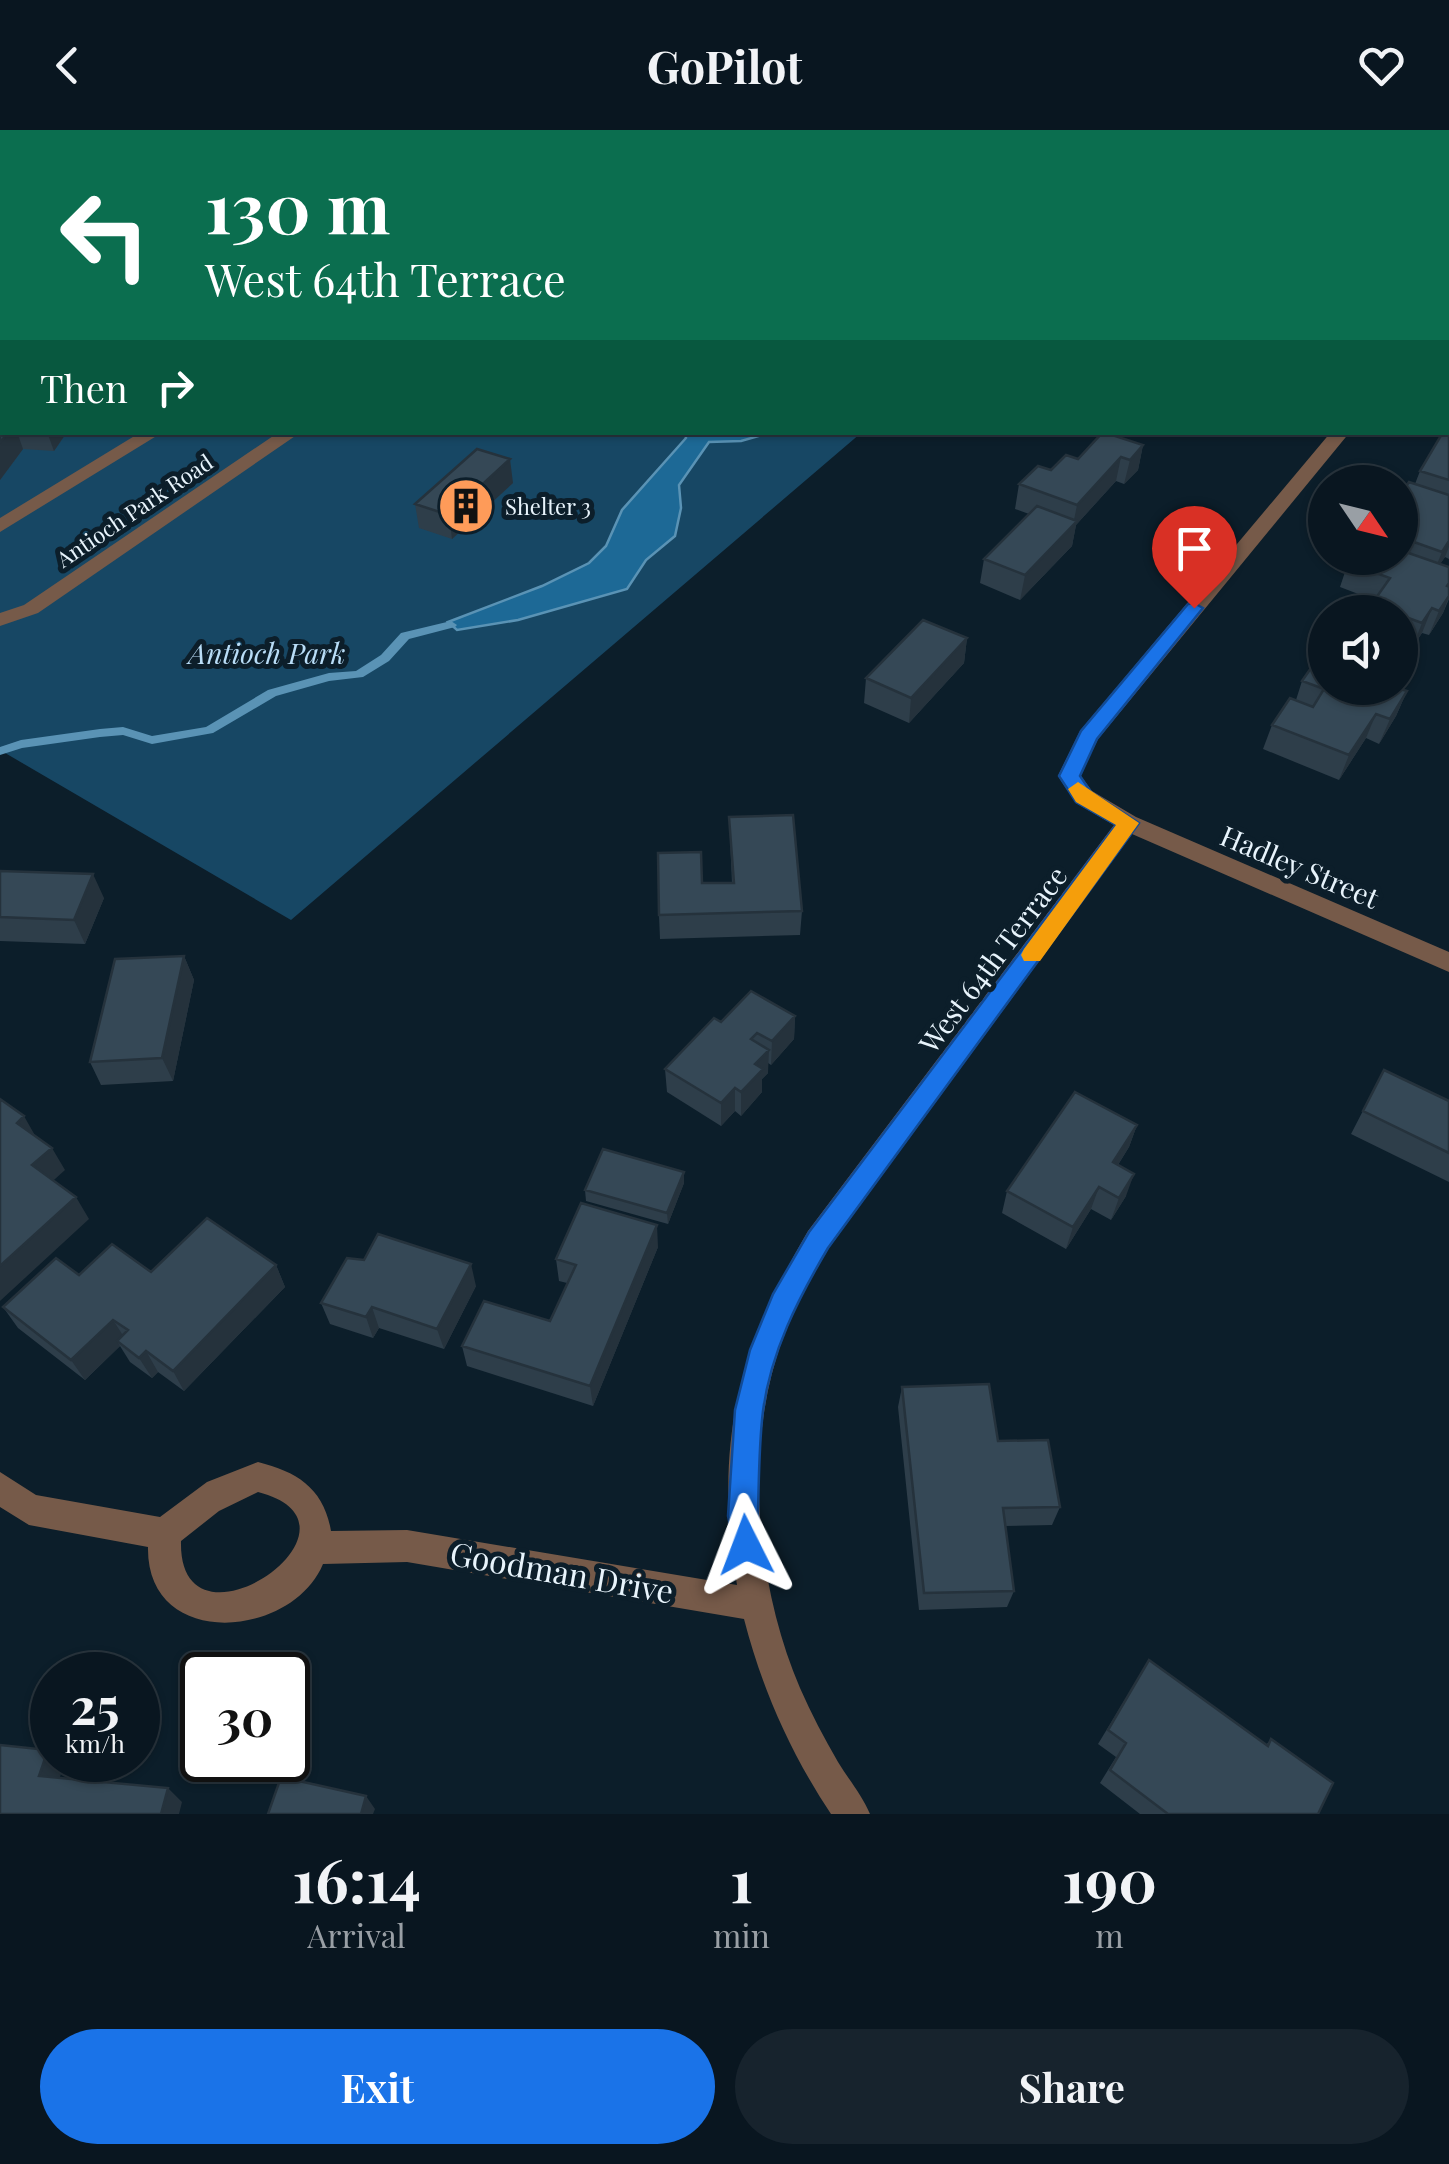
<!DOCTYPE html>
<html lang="en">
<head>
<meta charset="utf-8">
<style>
	:root { --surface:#091620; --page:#17232d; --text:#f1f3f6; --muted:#999fa5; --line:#29353e; --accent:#1a73e8 }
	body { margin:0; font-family:"Playfair Display",serif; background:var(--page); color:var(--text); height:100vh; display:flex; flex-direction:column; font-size:38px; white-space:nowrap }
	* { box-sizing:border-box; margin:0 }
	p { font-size:32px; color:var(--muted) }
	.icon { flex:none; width:55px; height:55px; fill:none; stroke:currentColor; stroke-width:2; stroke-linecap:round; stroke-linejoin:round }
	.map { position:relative; height:1684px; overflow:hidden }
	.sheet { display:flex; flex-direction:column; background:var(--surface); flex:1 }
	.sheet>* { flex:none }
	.banner { position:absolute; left:0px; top:0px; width:1450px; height:305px; box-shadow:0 2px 8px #0004,0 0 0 2px var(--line); background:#0b6e4f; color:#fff; overflow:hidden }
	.needle { width:65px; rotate:125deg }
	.tools { position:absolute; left:1308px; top:335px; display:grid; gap:20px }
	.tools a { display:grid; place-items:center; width:110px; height:110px; border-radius:50%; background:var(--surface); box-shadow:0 2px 8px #0004,0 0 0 2px var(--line); font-size:50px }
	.speed { position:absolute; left:30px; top:1522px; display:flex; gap:20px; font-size:50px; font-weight:700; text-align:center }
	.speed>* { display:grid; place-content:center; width:130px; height:130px; border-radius:50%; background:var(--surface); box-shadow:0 2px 8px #0004,0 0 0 2px var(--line); line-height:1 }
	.speed small { font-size:25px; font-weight:400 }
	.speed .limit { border:5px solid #111; border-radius:15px; background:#fff; color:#111 }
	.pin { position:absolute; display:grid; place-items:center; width:85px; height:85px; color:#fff; margin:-102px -42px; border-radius:50% 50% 50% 0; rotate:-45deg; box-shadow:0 0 10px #0007 }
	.pin .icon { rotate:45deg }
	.me { position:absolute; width:110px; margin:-55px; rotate:357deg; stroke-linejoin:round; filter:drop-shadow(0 0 8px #0008) }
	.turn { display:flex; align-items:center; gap:35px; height:210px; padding:0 40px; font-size:45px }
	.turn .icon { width:130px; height:130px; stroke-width:2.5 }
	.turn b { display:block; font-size:70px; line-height:85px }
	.then { display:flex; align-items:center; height:95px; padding:0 40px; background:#0003; gap:20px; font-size:38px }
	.eta { display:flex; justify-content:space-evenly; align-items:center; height:170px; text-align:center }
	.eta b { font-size:60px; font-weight:700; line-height:70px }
	.cta { display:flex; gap:20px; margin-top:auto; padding:20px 40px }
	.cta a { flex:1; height:115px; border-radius:60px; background:var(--accent); color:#fff; font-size:40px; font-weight:700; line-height:115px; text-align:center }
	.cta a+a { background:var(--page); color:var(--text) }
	header { display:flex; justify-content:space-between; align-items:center; height:130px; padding:0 40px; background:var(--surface); font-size:45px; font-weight:700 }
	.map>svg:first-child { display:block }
</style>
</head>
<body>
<header><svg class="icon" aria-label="back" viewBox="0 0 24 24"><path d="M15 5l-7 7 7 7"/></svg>GoPilot<svg class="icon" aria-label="heart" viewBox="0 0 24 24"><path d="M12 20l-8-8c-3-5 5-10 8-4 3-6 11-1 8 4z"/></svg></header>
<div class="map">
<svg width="1449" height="1684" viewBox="0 0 1449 1684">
	<rect width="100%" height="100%" fill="#0c1e2a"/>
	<path fill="#174764" d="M0,0h1215l-1213,2v300l859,1 -570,487 -291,-170z"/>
	<path fill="#1d6996" stroke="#5a93b5" stroke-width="2.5" d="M685,303h84l-28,8 -32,1 -30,43 2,23 -6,28 -29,24 -19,29 -109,31 -61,10 -9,-8 94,-36 47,-23 17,-17 16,-36 64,-72z"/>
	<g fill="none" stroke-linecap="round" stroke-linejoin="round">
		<path fill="#5a93b5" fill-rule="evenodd" d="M818,0h9l-2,2h-8z
			M451,491l6,4 -2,2 -46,12 -20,22 -26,16 -34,4 -53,15 -63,37 -61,11 -29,-9 -23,2 -78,11 -22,7v-8l21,-7 79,-11 23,-2 29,9 54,-9 62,-37 61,-17 27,-2 25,-16 20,-22z"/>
		<path fill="#765a49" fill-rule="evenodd" d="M0,91l2,1v9h-2z
			M1449,168v12h-1v-11z
			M1448,229h1v10h-1z
			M141,302h22l-163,100v-14z
			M279,302h22l-263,181 -38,13v-13l24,-8z
			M1331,302h19l-252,307 -18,36 12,16 44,26 313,135v20l-317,-138 -304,415c-20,35 -40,70 -52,110 -31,102 -18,231 24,329 11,25 24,50 38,74 11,18 24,33 32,52h-39c-40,-60 -69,-125 -87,-195l-337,-57 -84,2c-31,75 -177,87 -175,-17l-119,-22 -29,-18v-35l36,23 124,22 47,-35 51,-20c40,10 66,27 73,69l76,-1 330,55c-23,-141 0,-232 71,-354l306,-406 -38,-22 -18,-27 22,-45zM258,1362c128,33 -80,175 -77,49l38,-30z"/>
	</g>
	<path fill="#2e3e4a" d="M0,256l2,46h65l-13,19 -31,-2 -23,31z
		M1449,295v134l-4,-2 -5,7 9,3v32l-6,14 -14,22 -7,-2 -10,15 -12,-5v-31h-32l6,-12 -34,-13 8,-24 52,-5v-63l15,-11 5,-13z
		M1143,315l-5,25 -14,14 -8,-3 -40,44 -4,21 -52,54 -40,-17 4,-24 45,-45 -14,-5 4,-25 59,-25z
		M513,353l-61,56 -33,-11 -4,-24z
		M967,508l-3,25 -55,60 -45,-20 2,-25z
		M1302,551l105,10 -11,25 -17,28 -13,-6 -27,42 -76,-31 9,-24 24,-25z
		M729,687l73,94 -2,24 -140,4 -1,-24 43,-32h30z
		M0,741l104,27 -19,46 -85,-3z
		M184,826l10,24 -21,101 -72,4 -11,-23z
		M795,886l-1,23 -23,26 -3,-2v10l-6,6v13l-21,24 -6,-5 -14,15 -54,-34 -2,-23 56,-47z
		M1384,940l65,31v81l-98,-48z
		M1137,995l-8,22 -11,18 8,31 -15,24 -20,-11 -25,40 -64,-36 5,-22z
		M684,1042v11l-16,41 -82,-23 -1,-11z
		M658,1117l-65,159 -126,-40 -5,-20 88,-25 17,-38 -8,-2 -3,-22z
		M276,1135l9,22 -101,104 -26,-19 -6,6 -22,-16 -10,-16 -35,34 -67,-52 -15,-21 76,-32z
		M476,1156l-32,63 -65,-21 -6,10 -43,-14 -9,-21z
		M902,1257l96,54 62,66 -8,18 -47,1 9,65 -7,16 -88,3 -21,-203z
		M1149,1530l117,85 5,-6 47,75h-178l-40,-31 16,-26 -18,-13z"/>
	<path fill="#25323c" d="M8,302h9l6,17 -23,31v-37z
		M47,302h20l-13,19z
		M1143,315l-5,25 -14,14 6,-24z
		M1121,327l-5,24 -40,44 -4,21 -52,54 5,-25 48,-50 4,-20z
		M510,329l3,24 -61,56 -3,-24z
		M1449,411v6l-4,10 -13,19 10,-24z
		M1449,466l-6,17 -14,22 10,-24z
		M1432,478l-10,25 -10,15 10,-25z
		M967,508l-3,25 -55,60 2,-25z
		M1407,561l-11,25 -17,28 11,-25z
		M1376,584l-10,24 -27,42 10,-25z
		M93,744l11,24 -19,46 -11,-24z
		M184,826l10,24 -21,101 -11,-23z
		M795,886l-1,23 -23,26 1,-24z
		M769,920l-1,23 -6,6v13l-21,24v-24l14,-28z
		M735,958v23l-14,15v-23z
		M24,986l13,23 -20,-16z
		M1137,995l-8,22 -24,38 8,-23z
		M52,1018l13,22 -20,18 -13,-23z
		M684,1042v11l-16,41 -1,-11z
		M1134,1044l-8,22 -15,24 8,-22z
		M1099,1057l-8,22 -25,40 7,-22z
		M76,1067l13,22 -89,82v-35z
		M657,1095l1,22 -65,159 -3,-20z
		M471,1134l5,22 -32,63 -7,-20z
		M276,1135l9,22 -101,104 -11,-20z
		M372,1177l7,21 -6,10 -7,-21z
		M113,1190l13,20 -9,1 3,5 -35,34 -14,-20z
		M146,1221l12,21 -6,6 -13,-20z
		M48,1620l4,4v6h8l4,4 -8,26 -17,-14z
		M168,1658l14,14 -3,12h-18z
		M366,1666l9,13 -2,5h-12z"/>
	<path fill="#354856" stroke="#25323c" stroke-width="2.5" d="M411,0h61l7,2h-61z
		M1369,0h65l9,2h-76z
		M0,256h2v46h6l-8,11z
		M1448,295h1v55l-29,-9 23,-39h5z
		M1103,302l40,13 -13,15 -9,-3 -44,48 -58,-21 19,-18 13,4 15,-15 12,4z
		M477,319l33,10 -61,56 -34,-11z
		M1409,352l40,13v46l-7,11 -42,-15v-42z
		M1037,376l40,15 -52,54 -41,-16z
		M1400,420l49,17v16l-2,3 2,1v9l-10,15 -7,-3 -10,15 -22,-8v-3h-8l-21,-7 19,-27 -42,-15 4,-5h48z
		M923,490l44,18 -56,60 -45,-20z
		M1318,528l7,3v27h72l10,3 -17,28 -14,-5 -27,41 -77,-30 18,-27 23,9 11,-18 -22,-8z
		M793,685l9,96 -143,4 -1,-62 43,-1 1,31h32l-5,-66z
		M0,741l93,3 -19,46 -74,-3z
		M184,826l-22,102 -72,4 25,-103z
		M751,861l44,25 -23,25 -15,-8 -6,6 18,11 -14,14 8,5 -22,23 -6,-4 -14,15 -56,-34 49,-51 7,4z
		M1384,940l65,31v52l-86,-42z
		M1075,962l62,33 -24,37 21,12 -15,24 -20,-11 -26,40 -66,-36z
		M0,969l24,17 -7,7 35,25 -20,17 44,32 -76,69z
		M603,1019l81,23 -17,41 -82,-23z
		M581,1073l76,22 -67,161 -128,-40 22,-45 66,20 26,-56 -20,-6z
		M207,1088l69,47 -103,106 -27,-20 -7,7 -22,-17 11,-11 -15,-10 -42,40 -68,-53 53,-49 23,17 33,-31 39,28z
		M378,1104l93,30 -34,65 -65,-22 -6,10 -45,-14 26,-45 17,2z
		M989,1254l9,57 50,-1 12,67 -57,1 11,83 -90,2 -22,-206z
		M1149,1530l119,86 3,-7 62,44 -15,31h-150l-58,-44 16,-27 -18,-13z
		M0,1615l48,5 -9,26 129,12 -7,26h-161z
		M281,1647l85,19 -5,18h-93z"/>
	<path fill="#1a73e8" stroke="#114b97" stroke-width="2.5" d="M1194,473l9,5 -106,131 -17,37 11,16 48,31 -311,425c-30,51 -57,103 -65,163 -4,32 -4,67 -5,100 0,16 5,29 -1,45l-11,4 -10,-4 -8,-40 7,-106 15,-60 23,-56 36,-62 307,-407 -40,-23 -17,-26 22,-45 107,-127z"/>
	<path fill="#f59e0b" d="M1078,652l61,41 -99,138h-16l-3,-6 3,-6 92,-124 -40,-23 -8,-13z"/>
	<defs>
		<g id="building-disc" transform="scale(2.875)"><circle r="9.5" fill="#fe9b59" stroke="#0c1e2a"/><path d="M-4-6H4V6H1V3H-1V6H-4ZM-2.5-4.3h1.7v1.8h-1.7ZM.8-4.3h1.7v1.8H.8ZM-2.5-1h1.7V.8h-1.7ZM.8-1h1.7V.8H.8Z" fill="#111"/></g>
	</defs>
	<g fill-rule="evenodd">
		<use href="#building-disc" x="466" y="376"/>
	</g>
	<g text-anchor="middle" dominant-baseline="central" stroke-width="10" stroke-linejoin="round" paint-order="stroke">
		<g font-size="22" fill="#e8f4fc" stroke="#0c1e2a" text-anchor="start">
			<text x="505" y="376">Shelter 3</text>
		</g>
		<g font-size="22" fill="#e8f4fc" stroke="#0c1e2a">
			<text transform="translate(134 380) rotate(-34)">Antioch Park Road</text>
		</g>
		<g font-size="28" font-style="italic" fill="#b9ddf7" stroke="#0c1e2a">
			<text x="267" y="522">Antioch Park</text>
		</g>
		<g font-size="28" fill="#e8f4fc" stroke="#0c1e2a">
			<text transform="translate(1300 736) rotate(23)">Hadley Street</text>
			<text transform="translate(992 829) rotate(-53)">West 64th Terrace</text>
		</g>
		<g font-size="32" fill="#e8f4fc" stroke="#0c1e2a">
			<text transform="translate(562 1441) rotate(10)">Goodman Drive</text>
		</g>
	</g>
</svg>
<div class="tools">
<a><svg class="needle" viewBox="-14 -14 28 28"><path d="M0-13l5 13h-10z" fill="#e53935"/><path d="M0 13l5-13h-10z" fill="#999fa5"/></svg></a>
<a><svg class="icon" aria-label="sound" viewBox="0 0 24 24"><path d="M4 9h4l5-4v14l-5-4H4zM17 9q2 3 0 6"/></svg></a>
</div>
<div class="speed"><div>25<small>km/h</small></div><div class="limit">30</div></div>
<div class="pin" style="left:1194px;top:478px;background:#d93025"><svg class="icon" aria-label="arrive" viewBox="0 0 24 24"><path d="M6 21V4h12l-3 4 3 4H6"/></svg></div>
<svg class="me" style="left:746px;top:1415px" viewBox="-20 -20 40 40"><path d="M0-17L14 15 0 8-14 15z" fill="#1a73e8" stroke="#fff" stroke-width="4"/></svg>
<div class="banner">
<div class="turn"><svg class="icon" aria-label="left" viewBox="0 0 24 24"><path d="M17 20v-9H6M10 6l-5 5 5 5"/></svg><div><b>130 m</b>West 64th Terrace</div></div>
<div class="then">Then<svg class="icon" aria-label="right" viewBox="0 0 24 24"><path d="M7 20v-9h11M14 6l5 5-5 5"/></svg></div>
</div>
</div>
<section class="sheet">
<div class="eta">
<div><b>16:14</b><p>Arrival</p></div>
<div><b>1</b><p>min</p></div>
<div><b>190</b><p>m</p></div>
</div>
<div class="cta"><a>Exit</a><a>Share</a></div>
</section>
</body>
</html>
